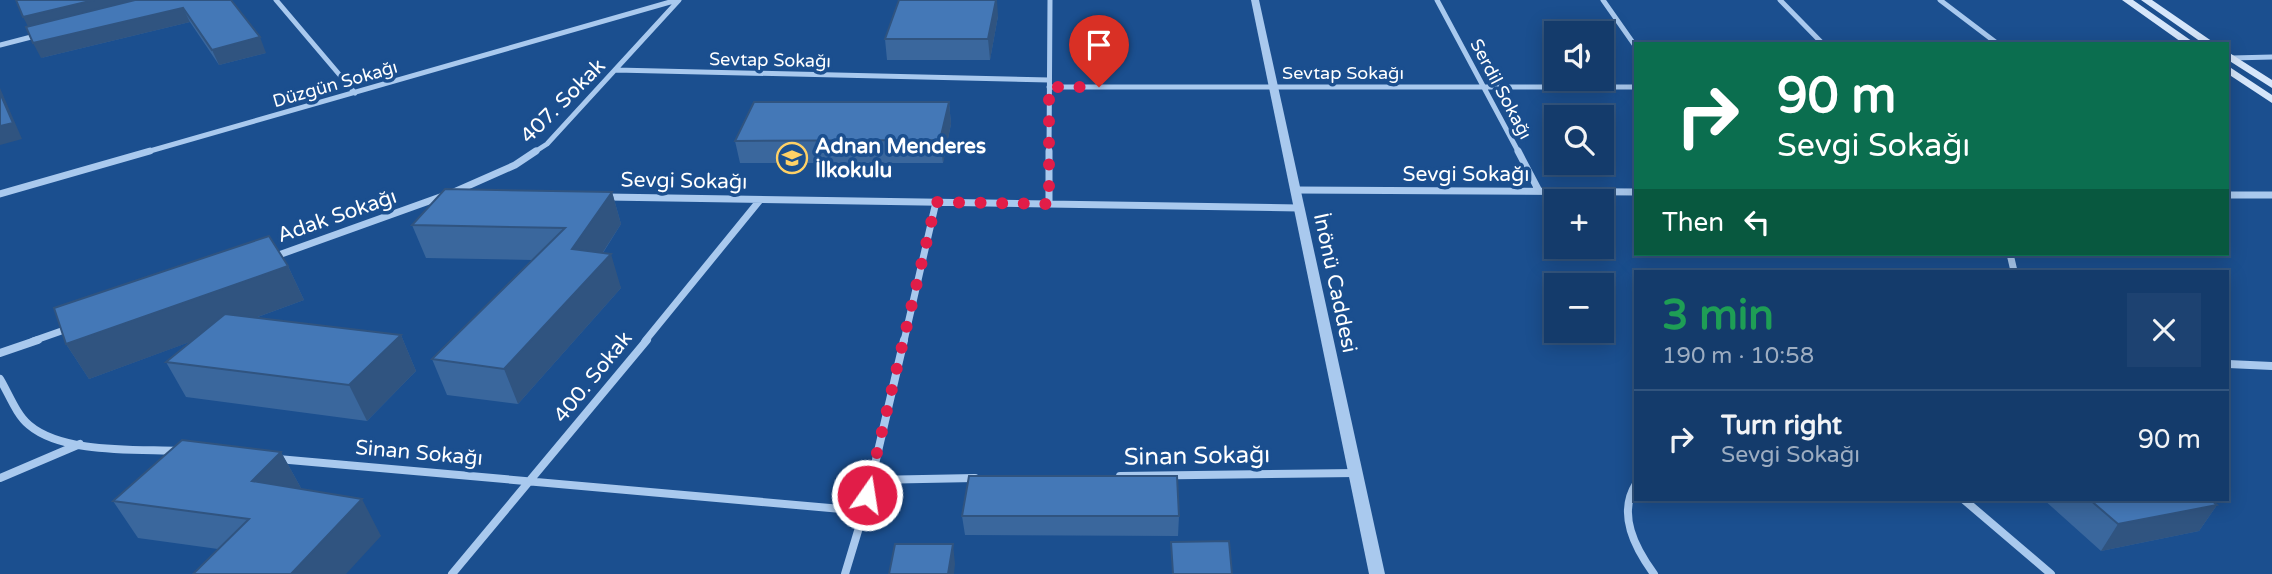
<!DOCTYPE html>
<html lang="en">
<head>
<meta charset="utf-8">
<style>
	:root { --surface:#143b6b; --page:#1d4271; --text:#f1f3f6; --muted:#9dadc1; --line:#33557e }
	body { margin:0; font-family:"Varela Round",sans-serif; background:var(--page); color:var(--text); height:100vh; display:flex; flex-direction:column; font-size:26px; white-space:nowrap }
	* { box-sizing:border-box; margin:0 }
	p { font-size:23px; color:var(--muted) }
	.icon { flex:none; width:38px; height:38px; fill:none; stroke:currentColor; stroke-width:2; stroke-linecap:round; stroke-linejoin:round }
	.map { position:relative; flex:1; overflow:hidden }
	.panel { position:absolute; left:1634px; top:270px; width:595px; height:231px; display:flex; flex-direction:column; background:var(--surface); border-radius:0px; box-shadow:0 4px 18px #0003,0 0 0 2px var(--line) }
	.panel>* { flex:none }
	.banner { position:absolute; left:1634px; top:42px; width:595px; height:214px; border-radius:0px; box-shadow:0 4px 18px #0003,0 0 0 2px var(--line); background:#0b6e4f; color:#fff; overflow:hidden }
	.controls { position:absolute; left:1544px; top:21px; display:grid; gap:14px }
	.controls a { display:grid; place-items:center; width:70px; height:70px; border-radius:0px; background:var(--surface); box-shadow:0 4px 18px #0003,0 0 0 2px var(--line); font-size:35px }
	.pin { position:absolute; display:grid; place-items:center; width:60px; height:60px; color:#fff; margin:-72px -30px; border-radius:50% 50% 50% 0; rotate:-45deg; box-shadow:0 0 7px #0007 }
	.pin .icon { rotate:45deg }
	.me { position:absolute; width:77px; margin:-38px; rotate:13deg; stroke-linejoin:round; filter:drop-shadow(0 0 5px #0008) }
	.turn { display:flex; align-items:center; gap:24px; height:147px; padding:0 28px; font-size:32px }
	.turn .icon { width:91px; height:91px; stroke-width:2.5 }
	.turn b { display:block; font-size:49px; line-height:60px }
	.then { display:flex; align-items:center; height:66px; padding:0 28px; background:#0003; gap:14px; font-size:26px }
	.round { display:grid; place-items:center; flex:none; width:74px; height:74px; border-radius:0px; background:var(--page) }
	.overview { display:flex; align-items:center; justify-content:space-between; height:119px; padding:0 28px }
	h1 { font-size:42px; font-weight:700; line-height:52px; color:#1e9e55 }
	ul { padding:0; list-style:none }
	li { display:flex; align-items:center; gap:21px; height:98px; padding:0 28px; border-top:2px solid var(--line) }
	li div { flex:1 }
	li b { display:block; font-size:26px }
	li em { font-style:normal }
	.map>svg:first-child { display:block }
</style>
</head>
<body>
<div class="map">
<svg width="2272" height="574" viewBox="0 0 2272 574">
	<rect width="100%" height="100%" fill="#1b4f8f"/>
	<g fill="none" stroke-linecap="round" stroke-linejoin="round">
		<path stroke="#a9c9ee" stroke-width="5" d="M276,0l79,93
			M1437,0l82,153
			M1603,0l33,47
			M1780,0l43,44
			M1940,0l58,44
			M0,45l39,-10
			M2232,58l40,-1
			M616,70l433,10
			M1049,87h587
			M143,153l534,-153
			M533,153l14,-9 132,-144
			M1049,153l1,-153"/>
		<path stroke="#a9c9ee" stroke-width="7" d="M1518,151l21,40
			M1296,190l340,2
			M454,192l61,-27 21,-14
			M0,194l150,-43
			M2228,195h44
			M607,197l692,11
			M1049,204v-53
			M2010,254l4,17
			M273,257l170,-61
			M33,341l37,-13
			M645,341l115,-141
			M904,341l32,-139"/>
		<path stroke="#a9c9ee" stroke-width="8" d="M0,353l38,-13
			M2228,364l44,2
			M0,379c9,15 16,35 29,46 34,29 108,24 150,26
			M278,459l586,52
			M1120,476l236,-3
			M0,478l80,-34
			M871,480l104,-2
			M1636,484c-19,30 -1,64 18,90
			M1963,499l88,75
			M452,574l195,-234
			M845,574l19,-63 40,-171"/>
		<path fill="#a9c9ee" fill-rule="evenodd" d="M1251,0h8l126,574h-16z"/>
		<path fill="#d6e6fa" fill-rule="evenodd" d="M2122,0h11l63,44h-12z
			M2141,0h11l64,44h-12z
			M2228,52l44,28v8l-44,-28z
			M2228,66l44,29v8l-44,-29z"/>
	</g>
	<path fill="#3a679d" d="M188,0l78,53 -47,12 -29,-43 -149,36z
		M998,16l-8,44h-103l-2,-21z
		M949,102l2,22 -8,39h-203l-5,-22z
		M612,192l9,32 -18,29 18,35 -103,116 -71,-9 -15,-36 100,-99 -106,-2 -14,-33z
		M288,266l16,34 -49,18 146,17 15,36 -49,50 -181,-24 -20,-35 26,-21 -103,38 -23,-35z
		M281,452l20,36 -1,1 81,47 -163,13 -80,-11 -25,-37z
		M2043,499h167l7,6 -18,26 -98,20z
		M962,516h217l-1,20 -213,-1z"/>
	<path fill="#305480" d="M94,0h67l-130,32 -8,-15z
		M996,0h1l1,16 -8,44 -2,-21z
		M183,8l7,14 -149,36 -8,-15z
		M260,37l6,16 -47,12 -7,-15z
		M0,88l22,51 -22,6z
		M949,102l2,22 -8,39 -3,-23z
		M612,192l9,32 -38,59 -11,-34z
		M611,254l10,34 -103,116 -14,-35z
		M288,266l16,34 -215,79 -23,-35z
		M401,335l15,36 -49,50 -18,-36z
		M281,452l20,36 -29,30 -20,-37z
		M362,499l19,37 -35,38h-55z
		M2217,505l-18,26 -98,20 17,-27z
		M953,544l2,20 -1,10h-6z"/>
	<path fill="#4478b7" stroke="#305480" stroke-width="2" d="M16,0h78l-71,17z
		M135,0h96l29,37 -48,13 -29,-42 -150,35 -7,-16z
		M899,0h97l-8,39h-103z
		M0,93l13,30 -13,3z
		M754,102h195l-9,38 -205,1z
		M445,189l167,3 -40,57 39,5 -107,115 -72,-10 133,-131 -153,-3z
		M269,236l19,30 -222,78 -12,-36z
		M225,314l176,21 -52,50 -183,-23z
		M182,440l99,12 -29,29 110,18 -71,75h-98l56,-55 -136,-18z
		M969,476h208l2,40h-217z
		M2089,499h121l7,6 -99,19z
		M1229,541l3,33h-59l-2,-32z
		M895,544h58l-5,30h-59z"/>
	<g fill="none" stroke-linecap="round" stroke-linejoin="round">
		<path stroke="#e11d48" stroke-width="12" stroke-dasharray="0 21.6" d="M867,495l69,-293 113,2v-117h50"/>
	</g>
	<defs>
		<g id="school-ring" transform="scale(1.575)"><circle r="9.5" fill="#1b4f8f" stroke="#ffd166" stroke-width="1.5"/><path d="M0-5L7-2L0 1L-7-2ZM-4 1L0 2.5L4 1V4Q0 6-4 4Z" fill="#ffd166"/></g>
	</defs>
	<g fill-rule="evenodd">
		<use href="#school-ring" x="792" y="158"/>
	</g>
	<g text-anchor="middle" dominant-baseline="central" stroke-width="7" stroke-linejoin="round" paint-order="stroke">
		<g font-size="18" fill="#fff" stroke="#1b4f8f">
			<text transform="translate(770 60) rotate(1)">Sevtap Sokağı</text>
			<text x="1343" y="73">Sevtap Sokağı</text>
			<text transform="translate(335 84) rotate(-16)">Düzgün Sokağı</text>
			<text transform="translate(1501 89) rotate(62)">Serdil Sokağı</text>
		</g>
		<g font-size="21" fill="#fff" stroke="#1b4f8f">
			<text transform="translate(563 101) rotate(-45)">407. Sokak</text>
			<text x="1466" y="174">Sevgi Sokağı</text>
			<text transform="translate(684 181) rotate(1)">Sevgi Sokağı</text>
			<text transform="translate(337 216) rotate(-19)">Adak Sokağı</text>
			<text transform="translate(1335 283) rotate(78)">İnönü Caddesi</text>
			<text transform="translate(593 377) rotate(-51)">400. Sokak</text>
			<text transform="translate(419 453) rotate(5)">Sinan Sokağı</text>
		</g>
		<g font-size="21" font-weight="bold" fill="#fff" stroke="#1b4f8f" text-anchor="start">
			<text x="815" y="146">Adnan Menderes<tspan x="815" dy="24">İlkokulu</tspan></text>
		</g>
		<g font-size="24" fill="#fff" stroke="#1b4f8f">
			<text transform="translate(1197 456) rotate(-1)">Sinan Sokağı</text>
		</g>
	</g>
</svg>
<div class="controls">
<a><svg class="icon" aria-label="sound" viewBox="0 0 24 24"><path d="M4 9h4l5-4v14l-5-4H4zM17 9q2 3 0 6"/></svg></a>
<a><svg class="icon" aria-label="search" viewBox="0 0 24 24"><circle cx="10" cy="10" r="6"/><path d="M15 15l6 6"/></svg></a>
<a>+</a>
<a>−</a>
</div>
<div class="pin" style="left:1099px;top:87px;background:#d93025"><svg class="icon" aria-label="arrive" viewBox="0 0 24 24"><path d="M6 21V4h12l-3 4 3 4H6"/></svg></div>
<svg class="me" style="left:867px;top:495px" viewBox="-20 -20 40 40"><circle r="17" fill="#e11d48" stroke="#fff" stroke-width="3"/><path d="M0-11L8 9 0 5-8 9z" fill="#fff"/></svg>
<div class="banner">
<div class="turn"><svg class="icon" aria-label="right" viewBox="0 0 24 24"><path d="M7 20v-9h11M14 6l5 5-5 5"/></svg><div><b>90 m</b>Sevgi Sokağı</div></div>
<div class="then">Then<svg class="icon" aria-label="left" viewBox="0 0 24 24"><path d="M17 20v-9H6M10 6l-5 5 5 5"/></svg></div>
</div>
<section class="panel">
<div class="overview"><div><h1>3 min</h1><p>190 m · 10:58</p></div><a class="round"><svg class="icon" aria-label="close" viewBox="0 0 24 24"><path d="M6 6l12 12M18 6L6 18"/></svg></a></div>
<ul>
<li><svg class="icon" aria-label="right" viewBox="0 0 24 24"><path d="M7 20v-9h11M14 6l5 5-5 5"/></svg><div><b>Turn right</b><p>Sevgi Sokağı</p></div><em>90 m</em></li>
</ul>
</section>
</div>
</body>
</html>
